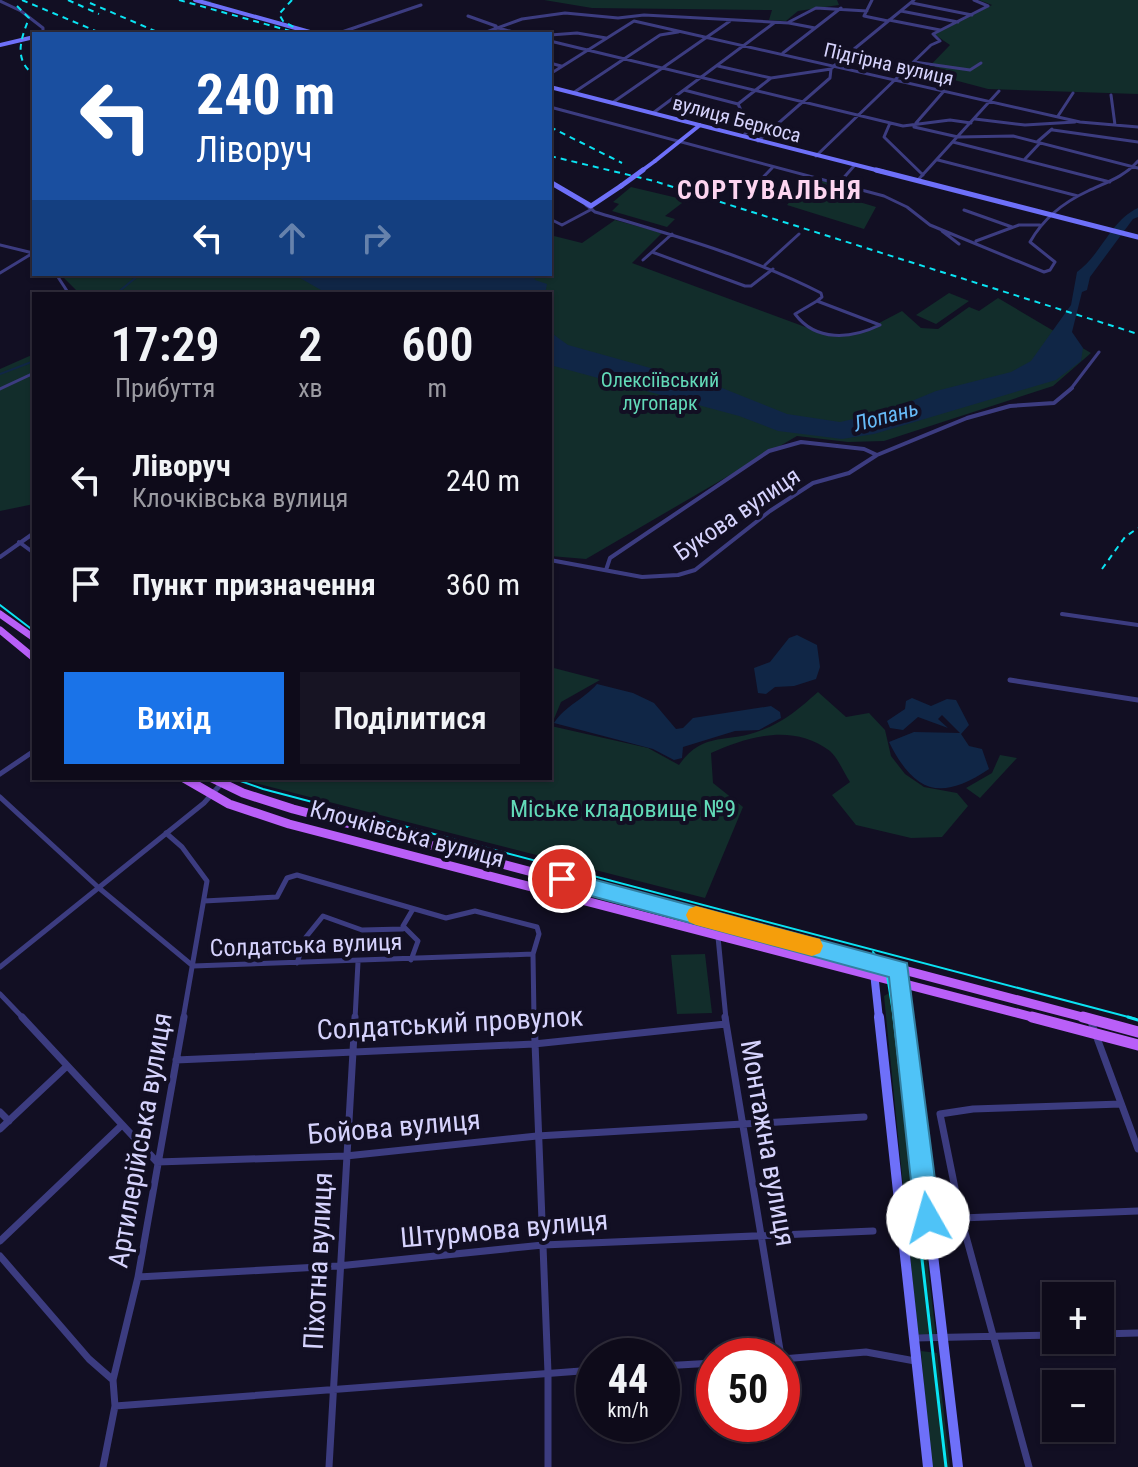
<!DOCTYPE html>
<html lang="uk">
<head>
<meta charset="utf-8">
<style>
	:root { --surface:#0e0b1a; --page:#171423; --text:#f1f3f6; --muted:#9b9ba2; --line:#2e2b39; --accent:#1a73e8 }
	body { margin:0; font-family:"Roboto Condensed",sans-serif; background:var(--page); color:var(--text); height:100vh; display:flex; flex-direction:column; font-size:30px; white-space:nowrap }
	* { box-sizing:border-box; margin:0 }
	p { font-size:26px; color:var(--muted) }
	.icon { flex:none; width:44px; height:44px; fill:none; stroke:currentColor; stroke-width:2; stroke-linecap:round; stroke-linejoin:round }
	.map { position:relative; flex:1; overflow:hidden }
	.panel { position:absolute; left:32px; top:292px; width:520px; height:488px; display:flex; flex-direction:column; background:var(--surface); border-radius:0px; box-shadow:0 2px 6px #0004,0 0 0 2px var(--line) }
	.panel>* { flex:none }
	.banner { position:absolute; left:32px; top:32px; width:520px; height:244px; border-radius:0px; box-shadow:0 2px 6px #0004,0 0 0 2px var(--line); background:#1a4fa0; color:#fff; overflow:hidden }
	.tools { position:absolute; left:1042px; top:1282px; display:grid; gap:16px }
	.tools a { display:grid; place-items:center; width:72px; height:72px; border-radius:0px; background:var(--surface); box-shadow:0 2px 6px #0004,0 0 0 2px var(--line); font-size:40px }
	.speed { position:absolute; left:576px; top:1338px; display:flex; gap:16px; font-size:40px; font-weight:700; text-align:center }
	.speed>* { display:grid; place-content:center; width:104px; height:104px; border-radius:50%; background:var(--surface); box-shadow:0 2px 6px #0004,0 0 0 2px var(--line); line-height:1 }
	.speed small { font-size:20px; font-weight:400 }
	.speed .limit { border:12px solid #d22; background:#fff; color:#111 }
	.pin { position:absolute; display:grid; place-items:center; width:68px; height:68px; color:#fff; margin:-34px; border:4px solid #fff; border-radius:50%; box-shadow:0 2px 8px #0007 }
	.me { position:absolute; width:88px; margin:-44px; rotate:353deg; stroke-linejoin:round; filter:drop-shadow(0 0 6px #0008) }
	.turn { display:flex; align-items:center; gap:28px; height:168px; padding:0 32px; font-size:36px }
	.turn .icon { width:104px; height:104px; stroke-width:2.5 }
	.turn b { display:block; font-size:56px; line-height:68px }
	.lanes { display:flex; align-items:center; height:76px; padding:0 32px; background:#0003; justify-content:center; gap:40px; direction:ltr }
	.lanes .off { opacity:.35 }
	.eta { display:flex; justify-content:space-evenly; align-items:center; height:136px; text-align:center }
	.eta b { font-size:48px; font-weight:600; line-height:56px }
	.action { display:flex; gap:16px; margin-top:auto; padding:16px 32px }
	.action a { flex:1; height:92px; border-radius:0px; background:var(--accent); color:#fff; font-size:32px; font-weight:600; line-height:92px; text-align:center }
	.action a+a { background:var(--page); color:var(--text) }
	ul { padding:0; list-style:none }
	li { display:flex; align-items:center; gap:24px; height:104px; padding:0 32px }
	li div { flex:1 }
	li b { display:block; font-size:30px }
	li em { font-style:normal }
	.map>svg:first-child { display:block }
</style>
</head>
<body>
<div class="map">
<svg width="1138" height="1467" viewBox="0 0 1138 1467">
	<rect width="100%" height="100%" fill="#120f23"/>
	<path fill="#122d2b" d="M544,0h293l2,5 -41,6 -12,10 -17,-1 3,-10 -180,-2z
		M979,0h159v94l-150,-5 -64,-17 26,-27 -16,-11 58,-29z
		M809,178l47,11 -10,9 30,9 -12,22 -77,-24z
		M631,187l55,13 -21,16 10,3 -8,8 -55,-16 7,-7 -6,-2z
		M615,220l47,13 -30,30 195,72 33,-2 42,-22 19,17 17,1 31,-22 10,4 19,-13 93,55 -38,33 -169,55 -36,1 -51,-6 -211,123 -36,-3v-262h-470l-20,-20h490v-39l32,8z
		M949,293l20,8 -33,23 -20,-9z
		M34,354v150l-34,7v-142z
		M550,667l50,13 -39,22 -10,24 97,22 31,17c24,-35 50,-21 83,-35 22,-8 39,-23 56,-38l28,25 23,-4 16,17 6,26 14,18 19,13 33,6 11,13 -26,31 -31,1 -55,-13 -24,-30 18,-13c-6,-9 -12,-24 -20,-31 -37,-28 -81,-15 -119,2l2,30 30,24 -38,91 -458,-117 3,-3h300z
		M1000,755l17,3 -37,40 -14,-10 26,-15z
		M705,954l7,59 -35,1 -6,-59z
		M889,993l7,3 1,11 -3,1 4,38 4,1 34,289 -18,-2 -34,-338z
		M921,1351l16,2 13,114h-19z"/>
	<path fill="#102646" d="M1138,208v9l-5,2 -43,58 -3,13 -5,2 -10,40 11,16 -2,13 -25,19 -182,54 -32,5 -64,-8 -39,-15 -189,-51v-33l18,13 154,43 65,26 53,8 45,-10 51,-21 75,-19 20,-11 40,-56 6,-33c24,-17 34,-52 61,-64z
		M293,274h241l1,6 12,4 -2,10h-217z
		M797,635l20,10 3,22 -4,12 -22,7 -19,1 -9,7 -8,-1 -4,-25 16,-6 19,-24z
		M597,684l36,9 21,10 22,26 7,-1 10,-10 78,-12 9,6 1,6 -22,12 -24,1 -52,16 -1,11 -8,2 -21,-11 -99,-26c12,-18 29,-23 43,-39z
		M912,698l19,8 16,-7 9,1 13,25 -8,9 8,12 13,3 7,20c-48,32 -74,25 -100,-27l25,-10 46,1 -18,-18 -4,4 10,9 -30,-11 -15,13 -13,-2 -3,-7 18,-12 1,-8z"/>
	<g fill="none" stroke-linecap="round" stroke-linejoin="round">
		<path stroke="#102646" stroke-width="2" d="M202,0l8,2
			M116,294l24,-20
			M0,374l34,-13"/>
		<path stroke="#3c3c80" stroke-width="3" d="M872,0l-8,16 24,5
			M974,0l14,6
			M0,1l21,10 22,17v6
			M912,3l60,12
			M901,11l57,11
			M468,16l28,10
			M889,20l51,10
			M789,22l27,-14 51,3
			M495,27l25,7
			M336,34l85,-29
			M481,34l41,-15 43,-6 53,5 26,-3 145,8 26,5
			M550,35l27,-2 29,5
			M550,41l353,85 47,-6 21,3
			M783,53l58,-45
			M914,62l56,8 11,-7
			M550,63l11,3
			M550,74l84,-53 446,101 58,5
			M771,78l60,-9
			M684,90l54,14 33,-26 -53,-12
			M573,93l87,-58 18,-3
			M1111,95l4,30
			M612,103l118,-82
			M738,104l12,25 -7,7
			M550,107l334,89 23,11 23,18 114,47 6,-2 5,-8 -25,-20c13,-23 34,-40 58,-51 19,-9 36,-14 50,-30
			M653,113l121,-90
			M1058,116l15,-23
			M975,119l50,6 50,-3
			M890,123l-6,14 39,38
			M916,123l28,-32
			M914,127l44,10 55,-1 125,32
			M1053,130l85,12
			M758,141l72,-63 1,-9 6,-6 77,-63
			M953,142l157,40
			M1037,142l15,-13
			M816,156l115,-111 9,-4 -7,-7 55,-28
			M1025,159l15,-16
			M938,160l140,36
			M917,181l82,-90
			M840,182l14,-16
			M746,195l26,-27
			M586,205l9,7c77,23 154,44 226,81l1,4 -5,4
			M964,210l48,17
			M550,219l12,6 30,-16
			M942,231l17,13
			M672,234l-20,18 93,34h6l22,-17
			M976,241l43,-16h21
			M0,245l33,8
			M643,260l9,-8
			M765,265l34,-31
			M0,273l33,-20
			M56,274l13,20
			M817,301l63,24c-29,14 -64,17 -85,-11z
			M0,389l34,-16
			M1070,390l29,-38"/>
		<path stroke="#3c3c80" stroke-width="4" d="M19,542l15,11
			M0,557l34,-24
			M550,560l92,17 36,-2 17,-5 75,-59 43,-28 36,-10 28,-18 90,-37 43,-12 44,-3 18,-15
			M606,570l4,-12 159,-107 32,-9 63,7 13,6
			M1062,614l76,11"/>
		<path stroke="#3c3c80" stroke-width="5" d="M1010,680l128,20
			M0,774l34,-23
			M0,797l99,91 94,78 340,-12
			M166,833l16,14 25,34 -24,138
			M204,901l73,-4 10,-19 10,-3 149,43 29,-7 62,16 2,7 -6,20 1,65
			M718,937l8,82
			M411,960l7,-19 -15,-15 10,-17
			M297,963l9,-26 17,-21 39,14 41,-1
			M0,967l204,-164 17,-19
			M0,994l24,25
			M355,1019l3,-57"/>
		<path stroke="#3c3c80" stroke-width="7" d="M22,1017l135,145 189,-6 191,-20 327,-19
			M534,1017l14,356v94
			M725,1017l56,339
			M1090,1019l48,130
			M176,1060l358,-16 192,-20
			M0,1112l9,9
			M0,1129l67,-63
			M961,1218l177,-7
			M0,1241l122,-116
			M0,1256l89,103 24,21
			M138,1277l200,-11 205,-21 330,-14
			M1100,1334l38,-1
			M915,1338l141,-3
			M782,1359l84,-7 49,9
			M662,1366l52,-3
			M115,1406l479,-36
			M103,1467l12,-61 -2,-26 25,-103 46,-260
			M329,1467l26,-450
			M1029,1467l-68,-249 -21,-104 33,-5 148,-5"/>
		<path stroke="#6e70f9" stroke-width="4" d="M195,0l122,34
			M0,45l34,-8
			M550,87l334,85
			M655,161l45,-36"/>
		<path stroke="#6e70f9" stroke-width="5" d="M876,170l262,67
			M550,182l41,24 30,-20"/>
		<path stroke="#6e70f9" stroke-width="8" d="M873,963l6,56
			M899,970l6,49"/>
		<path stroke="#6e70f9" stroke-width="10" d="M879,1017l49,450
			M905,1017l53,450"/>
		<path stroke="#b95ff8" stroke-width="7" d="M0,614l34,24
			M0,630l34,28"/>
		<path stroke="#b95ff8" stroke-width="9" d="M184,778l45,26 60,20 751,195
			M212,778l31,15 50,16 797,210"/>
		<path stroke="#b95ff8" stroke-width="11" d="M1032,1017l106,28
			M1083,1017l55,15"/>
		<path stroke="#0ae3f2" stroke-width="2" d="M0,605l34,26
			M232,778l31,11 873,230
			M873,952l13,17 8,50"/>
		<path stroke="#0ae3f2" stroke-width="3" d="M894,1017l52,450
			M1128,1017l10,3"/>
		<path stroke="#0ae3f2" stroke-width="2" stroke-dasharray="6 5" stroke-linecap="butt" d="M22,0l81,34
			M68,0l31,14
			M179,0l122,34
			M292,0l-13,14 4,7 14,8
			M90,3l72,31
			M17,6l12,12c-8,21 -16,41 5,57
			M550,127l72,36
			M550,156l104,25 484,153
			M1102,569l23,-32 13,-9"/>
		<path stroke="#6e70f9" stroke-width="4" d="M640,172l15,-11"/>
		<path stroke="#6e70f9" stroke-width="5" d="M621,186l22,-16"/>
	</g>
	<path fill="#4fc3f7" stroke="#337fa1" stroke-width="2" d="M562,871l345,92 33,255 -4,9 -8,4 -9,-4 -4,-9 -26,-241 -327,-89 -7,-3 -3,-6 3,-6z"/>
	<path fill="#f59e0b" d="M696,906l116,31 8,2 3,7 -3,7 -8,3 -116,-31 -7,-3 -3,-7 3,-6z"/>
	<g text-anchor="middle" dominant-baseline="central" stroke-width="8" stroke-linejoin="round" paint-order="stroke">
		<g font-size="20" fill="#d6d3fd" stroke="#120f23">
			<text transform="translate(889 64) rotate(13)">Підгірна вулиця</text>
			<text transform="translate(737 119) rotate(15)">вулиця Беркоса</text>
		</g>
		<g font-size="20" fill="#62dab8" stroke="#120f23">
			<text x="660" y="380">Олексіївський<tspan x="660" dy="23">лугопарк</tspan></text>
		</g>
		<g font-size="22" font-style="italic" fill="#66baf8" stroke="#120f23">
			<text transform="translate(886 416) rotate(-15)">Лопань</text>
		</g>
		<g font-size="24" fill="#d6d3fd" stroke="#120f23">
			<text transform="translate(737 514) rotate(-34)">Букова вулиця</text>
			<text transform="translate(407 834) rotate(15)">Клочківська вулиця</text>
			<text transform="translate(306 945) rotate(-2)">Солдатська вулиця</text>
		</g>
		<g font-size="24" fill="#62dab8" stroke="#120f23">
			<text x="623" y="809">Міське кладовище №9</text>
		</g>
		<g font-size="26" font-weight="bold" letter-spacing="2" fill="#fdd5f0" stroke="#120f23">
			<text x="770" y="190">СОРТУВАЛЬНЯ</text>
		</g>
		<g font-size="28" fill="#d6d3fd" stroke="#120f23">
			<text transform="translate(450 1023) rotate(-3)">Солдатський провулок</text>
			<text transform="translate(394 1127) rotate(-5)">Бойова вулиця</text>
			<text transform="translate(140 1140) rotate(-80)">Артилерійська вулиця</text>
			<text transform="translate(768 1143) rotate(80)">Монтажна вулиця</text>
			<text transform="translate(504 1229) rotate(-5)">Штурмова вулиця</text>
			<text transform="translate(318 1261) rotate(-87)">Піхотна вулиця</text>
		</g>
	</g>
</svg>
<div class="tools">
<a>+</a>
<a>−</a>
</div>
<div class="speed"><div>44<small>km/h</small></div><div class="limit">50</div></div>
<div class="pin" style="left:562px;top:879px;background:#d93025"><svg class="icon" aria-label="arrive" viewBox="0 0 24 24"><path d="M6 21V4h12l-3 4 3 4H6"/></svg></div>
<svg class="me" style="left:928px;top:1218px" viewBox="-20 -20 40 40"><circle r="19" fill="#fff"/><path d="M0-13L10 11 0 6-10 11z" fill="#4fc3f7"/></svg>
<div class="banner">
<div class="turn"><svg class="icon" aria-label="left" viewBox="0 0 24 24"><path d="M17 20v-9H6M10 6l-5 5 5 5"/></svg><div><b>240 m</b>Ліворуч</div></div>
<div class="lanes"><svg class="icon" aria-label="left" viewBox="0 0 24 24"><path d="M17 20v-9H6M10 6l-5 5 5 5"/></svg><svg class="icon off" aria-label="ahead" viewBox="0 0 24 24"><path d="M12 20V5M6 11l6-6 6 6"/></svg><svg class="icon off" aria-label="right" viewBox="0 0 24 24"><path d="M7 20v-9h11M14 6l5 5-5 5"/></svg></div>
</div>
<section class="panel">
<div class="eta">
<div><b>17:29</b><p>Прибуття</p></div>
<div><b>2</b><p>хв</p></div>
<div><b>600</b><p>m</p></div>
</div>
<ul>
<li><svg class="icon" aria-label="left" viewBox="0 0 24 24"><path d="M17 20v-9H6M10 6l-5 5 5 5"/></svg><div><b>Ліворуч</b><p>Клочківська вулиця</p></div><em>240 m</em></li>
<li><svg class="icon" aria-label="arrive" viewBox="0 0 24 24"><path d="M6 21V4h12l-3 4 3 4H6"/></svg><div><b>Пункт призначення</b></div><em>360 m</em></li>
</ul>
<div class="action"><a>Вихід</a><a>Поділитися</a></div>
</section>
</div>
</body>
</html>
